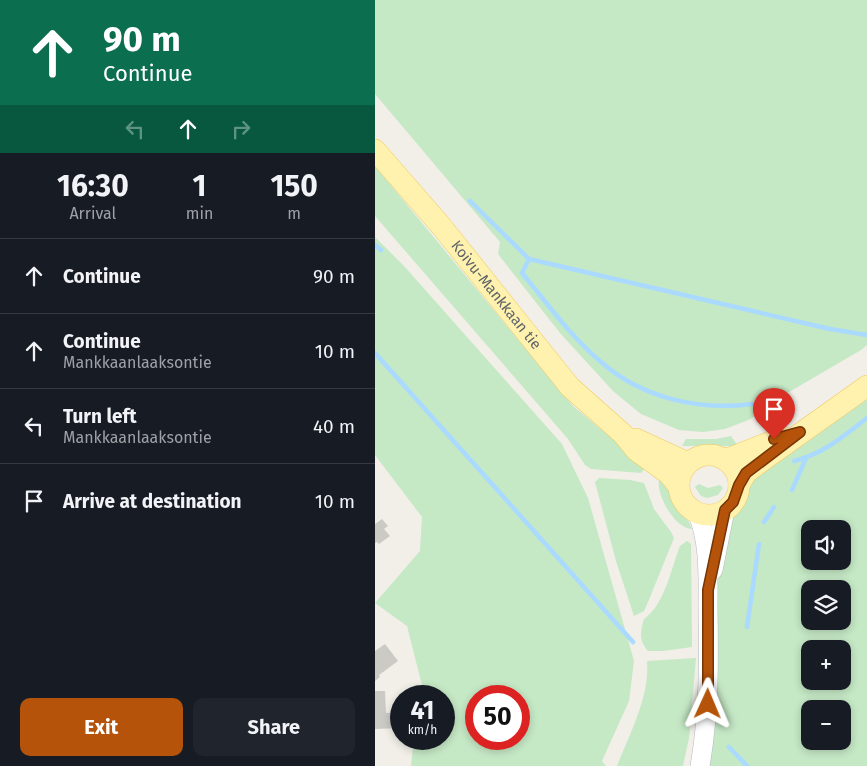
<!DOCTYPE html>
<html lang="en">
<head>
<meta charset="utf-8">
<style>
	:root { --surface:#171b24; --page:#20242c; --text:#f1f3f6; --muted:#9ea1a6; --line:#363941; --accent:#b45309 }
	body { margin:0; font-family:"Fira Sans",sans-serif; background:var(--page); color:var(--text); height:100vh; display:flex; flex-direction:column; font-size:19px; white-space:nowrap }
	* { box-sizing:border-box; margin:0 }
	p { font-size:16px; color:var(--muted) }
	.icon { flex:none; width:28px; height:28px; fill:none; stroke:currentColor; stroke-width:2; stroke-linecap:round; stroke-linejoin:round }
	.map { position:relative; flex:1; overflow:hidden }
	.side { display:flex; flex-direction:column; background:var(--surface); width:375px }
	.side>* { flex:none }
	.hud { background:#0b6e4f; color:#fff; overflow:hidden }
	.tools { position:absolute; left:426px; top:520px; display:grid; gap:10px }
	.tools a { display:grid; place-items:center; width:50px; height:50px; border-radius:10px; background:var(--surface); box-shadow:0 2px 8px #0003; font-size:25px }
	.speed { position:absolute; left:15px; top:685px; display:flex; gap:10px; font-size:25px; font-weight:700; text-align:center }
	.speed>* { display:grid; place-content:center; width:65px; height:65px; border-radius:50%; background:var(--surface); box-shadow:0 2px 8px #0003; line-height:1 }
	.speed small { font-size:12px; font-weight:400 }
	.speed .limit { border:8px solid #d22; background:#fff; color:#111 }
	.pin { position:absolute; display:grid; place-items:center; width:42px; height:42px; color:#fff; margin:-51px -21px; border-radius:50% 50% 50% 0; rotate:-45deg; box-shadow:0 0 5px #0007 }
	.pin .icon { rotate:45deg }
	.me { position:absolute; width:55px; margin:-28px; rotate:1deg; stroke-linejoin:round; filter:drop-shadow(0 0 4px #0008) }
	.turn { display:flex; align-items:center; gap:18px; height:105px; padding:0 20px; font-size:22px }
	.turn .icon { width:65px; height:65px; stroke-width:2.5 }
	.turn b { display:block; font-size:35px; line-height:42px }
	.lanes { display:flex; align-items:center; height:48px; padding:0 20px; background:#0003; justify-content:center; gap:25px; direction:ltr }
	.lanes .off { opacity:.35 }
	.eta { display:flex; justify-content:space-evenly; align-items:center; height:85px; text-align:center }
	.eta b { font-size:30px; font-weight:700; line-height:35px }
	.primary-button { display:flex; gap:10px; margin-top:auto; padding:10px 20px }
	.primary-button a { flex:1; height:58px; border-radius:10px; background:var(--accent); color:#fff; font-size:20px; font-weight:700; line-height:58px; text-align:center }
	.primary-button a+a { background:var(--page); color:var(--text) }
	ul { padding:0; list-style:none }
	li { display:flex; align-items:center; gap:15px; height:75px; padding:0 20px; border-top:1px solid var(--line) }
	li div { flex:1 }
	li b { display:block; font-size:19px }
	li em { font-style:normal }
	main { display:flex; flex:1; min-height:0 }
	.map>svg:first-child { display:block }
</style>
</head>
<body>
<main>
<section class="side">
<div class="hud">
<div class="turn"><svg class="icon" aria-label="ahead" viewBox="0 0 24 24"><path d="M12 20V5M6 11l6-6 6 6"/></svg><div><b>90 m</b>Continue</div></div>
<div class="lanes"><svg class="icon off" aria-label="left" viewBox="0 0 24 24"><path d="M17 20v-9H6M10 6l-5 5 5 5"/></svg><svg class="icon" aria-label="ahead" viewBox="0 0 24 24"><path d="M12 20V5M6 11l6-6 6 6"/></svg><svg class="icon off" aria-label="right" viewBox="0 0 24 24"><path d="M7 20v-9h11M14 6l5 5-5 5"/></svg></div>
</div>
<div class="eta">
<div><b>16:30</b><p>Arrival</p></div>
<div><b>1</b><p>min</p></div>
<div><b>150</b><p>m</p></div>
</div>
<ul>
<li><svg class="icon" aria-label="ahead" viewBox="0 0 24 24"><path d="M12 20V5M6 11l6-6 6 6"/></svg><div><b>Continue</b></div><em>90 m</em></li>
<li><svg class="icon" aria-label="ahead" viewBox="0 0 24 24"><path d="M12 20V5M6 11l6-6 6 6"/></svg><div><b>Continue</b><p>Mankkaanlaaksontie</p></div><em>10 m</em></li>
<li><svg class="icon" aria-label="left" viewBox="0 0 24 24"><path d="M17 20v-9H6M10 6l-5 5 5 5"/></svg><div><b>Turn left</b><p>Mankkaanlaaksontie</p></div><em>40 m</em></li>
<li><svg class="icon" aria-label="arrive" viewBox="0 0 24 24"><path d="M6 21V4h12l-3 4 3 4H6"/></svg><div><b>Arrive at destination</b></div><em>10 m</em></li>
</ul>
<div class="primary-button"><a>Exit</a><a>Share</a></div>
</section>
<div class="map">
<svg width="492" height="766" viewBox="0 0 492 766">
	<rect width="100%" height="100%" fill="#f1efe8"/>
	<path fill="#c5e8c5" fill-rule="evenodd" d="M0,0h492v345l-6,5 -96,56 -14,13 -26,10 -22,3 -24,-2 -38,-16 -28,-23 -53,-58 -62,-79 2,-12 -125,-148z
		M0,166l198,240 73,61 -5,6 -50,-4 -6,-4 -17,-26 -193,-223z
		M0,237l29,29 158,178 26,54 46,163 -5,40 -27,60 4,5h-195l3,-27h30v-43h-23l2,-7 -16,-63 -32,-23 45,-52 2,-34 -47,-62zM101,696h43v43h-43z
		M492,398v368h-159l7,-172 18,-83 12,-18 1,-9zM435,529h33v32h-33zM435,589h33v32h-33zM435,649h33v32h-33zM435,709h33v32h-33z
		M356,436l7,10h-56l4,-7h30z
		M224,478l31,2 14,3 10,26 17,23 3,6 -26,64 -4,9 -10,5 -18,-55 -21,-79z
		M284,479c12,9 9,12 16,23 6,9 13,16 17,27 -17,0 -36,-34 -33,-50z
		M324,484l9,4 12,-3 3,3 -5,7 -11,3 -6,-2 -6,-9z
		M312,541l4,3 1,103 -29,4h-15c-9,-10 -8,-19 -4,-32 21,-15 27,-50 36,-73z
		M321,658l-7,80 -6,28h-66c13,-33 33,-70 30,-105z"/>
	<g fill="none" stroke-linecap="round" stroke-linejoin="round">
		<path stroke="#aadaff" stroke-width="4.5" d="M95,201l59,58 301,70 37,6
			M0,245l6,5
			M154,259l-7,14c25,30 49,64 79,89 41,36 98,49 151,42
			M0,353l258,289
			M419,461c29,-7 50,-25 73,-43
			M417,490l14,-32
			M389,522l10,-15
			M372,627l12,-83
			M354,747l18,19"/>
	</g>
	<path fill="#cccac5" d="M7,519l6,7 -4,3 6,7 -11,8 -2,-2 -2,1v-19z
		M10,644l13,17 -19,14 1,2 -5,4v-30z
		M0,691h10l1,22 15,-1v16l-26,1z"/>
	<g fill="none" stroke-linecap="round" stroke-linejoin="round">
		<g stroke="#b6babf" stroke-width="20">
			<path id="secondary" d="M322,512c13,30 11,66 11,98 1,53 1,104 -8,156
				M338,570l12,-60"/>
		</g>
		<g stroke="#f2c960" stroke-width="22">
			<g id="primary">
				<path id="s1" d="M0,150l67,77 128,160 53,47 14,17 32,23 9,11"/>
				<path d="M261,439l52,24"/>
				<circle cx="334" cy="485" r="30"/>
				<path d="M350,460l58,-23"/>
				<path d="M364,485l7,-12 13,-10 108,-77"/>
			</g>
		</g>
		<use href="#secondary" stroke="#fff" stroke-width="19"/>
		<use href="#primary" stroke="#fff2af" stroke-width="21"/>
	</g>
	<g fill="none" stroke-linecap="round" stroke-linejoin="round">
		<g stroke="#753606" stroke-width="12">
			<path id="route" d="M333,704v-114l17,-80 8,-8 6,-17 7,-12 54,-41 -26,7"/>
		</g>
		<use href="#route" stroke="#b45309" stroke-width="9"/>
	</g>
	<g text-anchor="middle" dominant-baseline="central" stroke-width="5" stroke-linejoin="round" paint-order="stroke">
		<g font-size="15" fill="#5f6368" stroke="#fff">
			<text stroke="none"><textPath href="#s1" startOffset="189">Koivu-Mankkaan tie</textPath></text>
		</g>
	</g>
</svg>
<div class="tools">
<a><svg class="icon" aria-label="sound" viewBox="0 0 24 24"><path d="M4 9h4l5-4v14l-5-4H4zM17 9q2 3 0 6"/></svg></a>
<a><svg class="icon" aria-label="layers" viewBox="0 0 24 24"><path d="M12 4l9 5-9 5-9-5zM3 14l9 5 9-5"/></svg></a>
<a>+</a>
<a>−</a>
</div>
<div class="speed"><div>41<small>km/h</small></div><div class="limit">50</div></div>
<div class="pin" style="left:399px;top:439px;background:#d93025"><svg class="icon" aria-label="arrive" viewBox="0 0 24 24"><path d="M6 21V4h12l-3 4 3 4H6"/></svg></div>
<svg class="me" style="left:333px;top:704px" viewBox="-20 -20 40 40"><path d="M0-17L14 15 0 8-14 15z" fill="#b45309" stroke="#fff" stroke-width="4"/></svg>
</div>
</main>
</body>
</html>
